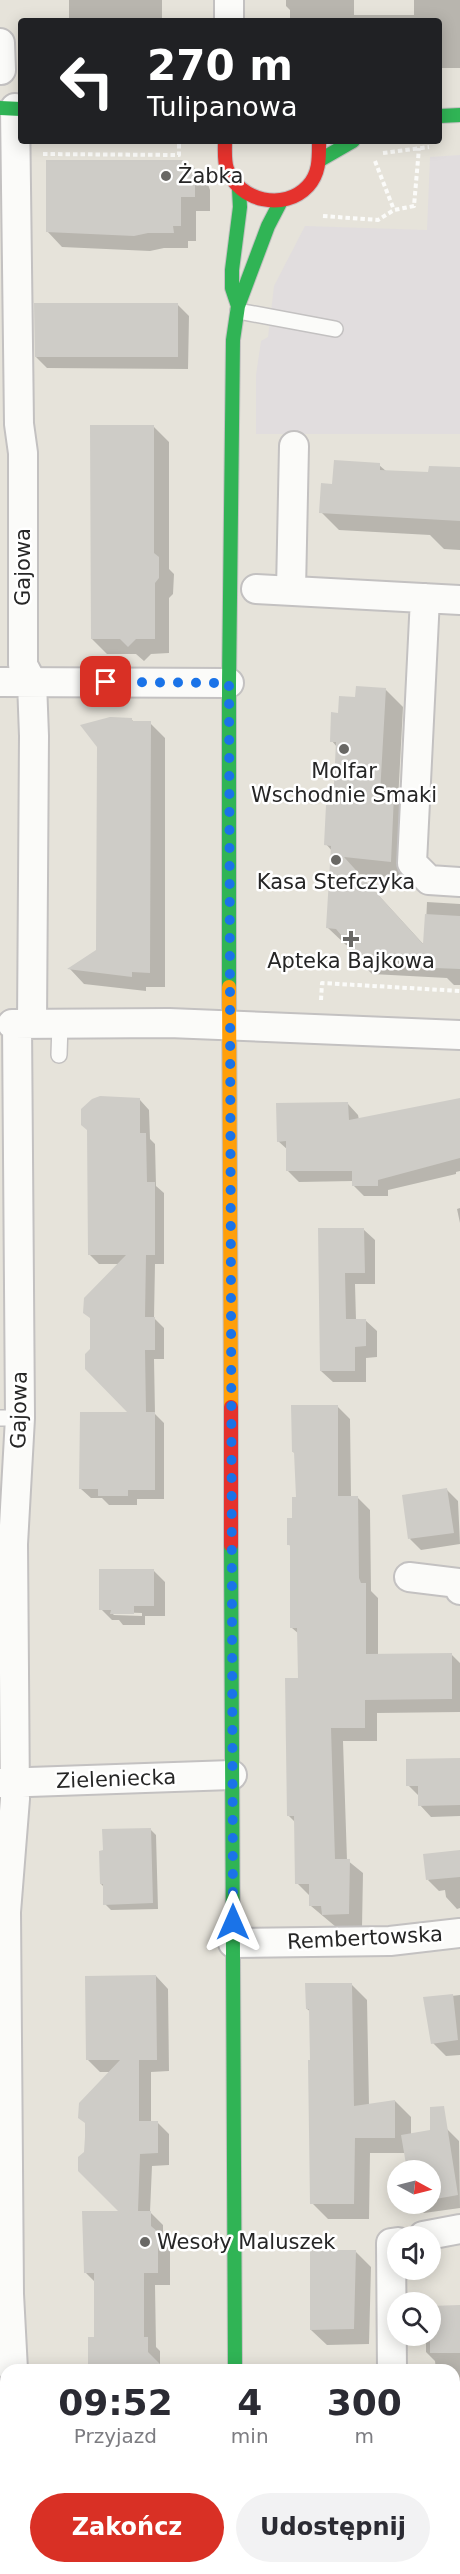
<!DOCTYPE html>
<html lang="pl">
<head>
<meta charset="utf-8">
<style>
	:root { --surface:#fff; --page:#f2f2f3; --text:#2b2b33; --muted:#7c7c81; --accent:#d93025 }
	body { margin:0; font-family:"DejaVu Sans",sans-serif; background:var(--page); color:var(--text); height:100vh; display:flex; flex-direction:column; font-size:22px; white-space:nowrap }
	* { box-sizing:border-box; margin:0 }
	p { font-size:20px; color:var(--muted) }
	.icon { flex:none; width:33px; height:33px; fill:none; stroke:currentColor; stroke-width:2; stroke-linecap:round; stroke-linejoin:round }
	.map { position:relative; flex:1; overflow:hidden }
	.panel { position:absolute; left:0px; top:2364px; width:460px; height:210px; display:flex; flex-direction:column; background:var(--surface); border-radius:18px 18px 0 0; box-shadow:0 3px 15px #0003 }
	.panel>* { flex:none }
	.banner { position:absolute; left:18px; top:18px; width:424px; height:126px; border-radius:6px; box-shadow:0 3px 15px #0003; background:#202124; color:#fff; overflow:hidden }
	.needle { width:39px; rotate:97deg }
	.tools { position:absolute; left:387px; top:2160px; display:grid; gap:12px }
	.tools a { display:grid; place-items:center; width:54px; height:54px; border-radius:50%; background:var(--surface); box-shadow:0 3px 15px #0003; font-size:30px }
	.pin { position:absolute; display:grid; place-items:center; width:51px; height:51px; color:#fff; margin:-26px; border-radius:12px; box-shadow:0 3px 9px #0006 }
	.me { position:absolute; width:66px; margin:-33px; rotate:0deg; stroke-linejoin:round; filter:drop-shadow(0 0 4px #0008) }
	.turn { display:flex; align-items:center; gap:21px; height:126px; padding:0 30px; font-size:27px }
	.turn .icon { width:78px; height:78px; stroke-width:2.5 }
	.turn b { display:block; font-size:42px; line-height:51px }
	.eta { display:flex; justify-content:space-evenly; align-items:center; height:102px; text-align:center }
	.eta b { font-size:36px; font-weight:700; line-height:42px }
	.button { display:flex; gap:12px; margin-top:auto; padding:12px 30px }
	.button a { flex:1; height:69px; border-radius:36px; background:var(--accent); color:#fff; font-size:24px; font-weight:700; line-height:69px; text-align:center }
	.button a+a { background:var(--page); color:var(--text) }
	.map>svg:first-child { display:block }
</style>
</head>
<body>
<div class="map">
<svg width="460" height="2574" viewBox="0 0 460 2574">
	<rect width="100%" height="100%" fill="#e6e3da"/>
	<path fill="#e1ddde" d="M460,155v279h-204v-59l5,-34 7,-4 6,-51 31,-60 122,4 3,-73z"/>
	<path fill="#8ac1ec" d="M460,2552v22h-83l-1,-6h78l1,-15z"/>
	<path fill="#0003" fill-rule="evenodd" d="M69,0h93v21h-93z
		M286,0h68v15h60v-15h46v68h-20v-47h-150v-11l-4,-4z
		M191,166l16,16 3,8v21h-14v30h-8v7h-24l-14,3 -88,-4 -15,-16z
		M177,304l12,12 -1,53 -141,-1 -11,-11z
		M154,427l15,15v127l5,5 -1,20 -4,4v55l-18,1 -7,7 -8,-7h-29l-15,-15z
		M379,465l7,6 44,3 30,-5v81l-16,-1 -14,-14 -91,-5 -18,-18 13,-27z
		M385,689l18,18 -5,94 13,13 -3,65 -49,-5 66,72 2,-44 33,2v81h-6l-7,-7 -75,-4 -18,-18 -2,-10 -6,-1 -18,-17 4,-77 -6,-7 8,-38 3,-59 -5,-6 8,-27 17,-16zM359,956l84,4v3l-81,-4z
		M131,719l4,4h15l15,15v249h-19v4l-62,-7 -14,-15 28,-18z
		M460,1099v72l-4,1v2l-68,16v6h-24l-11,-11v-4l-54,1 -11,-11v-21l-10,-9 70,-37 10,11 1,5z
		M140,1100l9,10 1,29 5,5 1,42 8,7v71h-9l-1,54 10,10v31h-10l1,55 9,9v76h-27v6h-28l-7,-7h-11l-10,-9 49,-76 -38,-64 27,-85h-20l-10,-10z
		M460,1208v15l-3,-14z
		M320,1229h43l12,11v44h-20l1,36h9l12,11v26l-11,1v24h-33l-12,-11z
		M337,1406l13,13 1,78h6l13,13 1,81 7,7v57l73,-1 9,9v49l-83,1v28h-34l4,119 16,13 -1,54h-26l-25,-21 -1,-10 -13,-13 -2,-61 -7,-7 12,-135 -1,-46 -7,-6v-81l-4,-3 10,-45 -2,-45 -3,-2z
		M447,1490l11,11 2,43 -39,6 -11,-11z
		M154,1571l11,11v34h-20v9h-22l-4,-5h-7l-11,-11zM111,1612l31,1v3l-28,-1z
		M460,1760v56l-29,1 -11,-12v-8l-12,-12z
		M150,1829l6,6 2,74 -47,1 -6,-6 -1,-17 -3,-3z
		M460,1851v57l-3,1 -11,-12 -1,-7 -6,1 -11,-11z
		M156,1976l12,13 1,82 -18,1v50h6l12,12v31l-17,1 -2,46 13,13v14l7,7v39h-15l1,62 4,4v15l4,4h-74l6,-31 -1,-57 -9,-9 36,-61 -36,-60 25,-80h-11l-12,-12z
		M351,1984l16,16 2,105 26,-4 16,16v18l36,-6 12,12 1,67 -36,5 -10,-9h16v-34h-22l-3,-17h-35l-1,66h-41l-16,-16 -1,-191 -4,-3z
		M460,1995v60l-14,1 -13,-13 -8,-44z
		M356,2252l15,15 -2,77 -42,1 -16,-15z
		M460,2307v162l-5,1 -1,-100h-18l-1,-9 -9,-9v-16h4z"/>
	<path fill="#ceccc7" d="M46,160h136l13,8v29h-14v29h-8l1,7h-26l-14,3 -88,-4z
		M34,303h144v54h-143z
		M90,425h64v128l5,4v21l-4,5v56h-19l-8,8 -8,-8h-29z
		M334,460l46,3v7l48,2 1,-6 31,1v54l-141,-8 2,-30 11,1z
		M356,686l30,2 -6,106 14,1 -3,67 -47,-5 79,87 2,-30 35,2v53l-25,-1v-7l-83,-4v-9l-16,-19 -10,-1 5,-82 -7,-1 2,-40h7l3,-63h-6l1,-30 7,1 1,-17 16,1z
		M110,717l22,1v3h19l-1,252 -18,-1v5l-65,-8 29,-19 1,-203 -17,-22z
		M100,1096l40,2v35h6l1,49h8v73h-9l-1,62h10v33h-10l1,62h9v78h-27v6h-30v-7h-19l1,-77h47l-42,-43v-15l5,-5v-31l-7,-5 1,-15 42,-43h-38l-1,-125 -6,-5v-16l11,-10z
		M460,1098v60l-82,22v6h-26v-15h-66v-30l-9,1 -1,-39 72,-1 1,18z
		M318,1228h46l1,45h-20l1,46h20v27l-11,1v24h-35z
		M291,1405h47v91h20l1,82 2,5h5v71l86,-1v46l-87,1v28h-34l4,131h15l-1,55 -27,1 -1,-9h-12v-22h-14l-1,-68h-7l-2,-138h13l-1,-50h-7v-83h-3v-27h5v-21h4l-2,-45h-2z
		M447,1488l7,45 -46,6 -6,-44z
		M99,1569h55v37h-20v8h-24l1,-4h-12z
		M460,1758v47l-42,1v-20h-12v-27z
		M151,1828l2,75 -50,2v-21h-3l-1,-33 4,-1 -1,-21z
		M460,1850v27l-34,3 -3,-26z
		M156,1975l1,85h-18v61h19v32l-18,1 -2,57h13v15l7,6v41h-14v64h4v15l18,18h-78v-33h6v-64h-10l-2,-62h36l-40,-40v-14l6,-5 1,-15v-14l-7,-5 1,-15 41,-43h-34l-1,-84z
		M305,1983h47l2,123 41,-6v38h-40l-1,66h-44l-2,-144h2l-1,-51h-3z
		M453,1994l5,46 -27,4 -8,-47z
		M444,2106l14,89 -28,5v-30h-23l-6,-35 29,-5v-23z
		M310,2250h46l-2,79 -44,1z
		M460,2305v48h-30v-47z"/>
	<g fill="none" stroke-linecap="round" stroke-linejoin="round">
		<g stroke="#c3c1c1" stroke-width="18">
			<path id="lane" d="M238,311l97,18
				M59,1055l1,-31
				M0,1418h20"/>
		</g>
		<g stroke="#c3c1c1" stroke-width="32">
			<path id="street" d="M229,0v21
				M0,43l1,27
				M15,108l4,316 4,29v212l9,17 2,54 -2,288
				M256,589l204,11
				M291,590l3,-144
				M425,598l-13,265 17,17 31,2
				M0,682l229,1
				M12,1024l157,-1 291,12
				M409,1577l49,6 2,7
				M0,1783l232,-8
				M233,1943l157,-2 70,-8
				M423,2236l37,-7
				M13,2370l-4,-76 -3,-382 9,-113 -2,-255 7,-126 -3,-394
				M392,2370l-1,-127 7,-1
				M454,2527l6,-1
				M18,2568v6"/>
		</g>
		<g stroke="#c3c1c1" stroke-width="16">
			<path id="fast" d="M0,108l21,1
				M440,116l20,-1
				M320,160l33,-19
				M238,306l30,-80 13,-25
				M229,987v-304l4,-343 5,-34 -6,-18v-18l8,-63 -1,-18
				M231,1545l4,825
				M225,2568l1,6"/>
		</g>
		<g stroke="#c3c1c1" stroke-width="16">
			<path id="slow" d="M229,987l2,420"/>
		</g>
		<g stroke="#c3c1c1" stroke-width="16">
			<path id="jam" d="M225,141c0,9 -1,20 2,28 12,32 57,43 81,17 12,-13 11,-29 11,-45
				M231,1407v138
				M255,2568l2,6"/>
		</g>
		<path stroke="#fbfbf9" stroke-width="4" stroke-dasharray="4.5 3" stroke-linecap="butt" d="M383,153l46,-6
			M43,154l136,1v-14
			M375,161l19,49
			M323,216l55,4 16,-10 20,-4 5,-58
			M321,1000l1,-17 138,8
			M358,2568v6"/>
		<use href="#lane" stroke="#fbfbf9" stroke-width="15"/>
		<use href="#street" stroke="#fbfbf9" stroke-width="28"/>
		<use href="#fast" stroke="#30b455" stroke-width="14"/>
		<use href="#slow" stroke="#ff9f0a" stroke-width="14"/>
		<use href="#jam" stroke="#e5322d" stroke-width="14"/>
	</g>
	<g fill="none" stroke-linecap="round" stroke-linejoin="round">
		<path stroke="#1a73e8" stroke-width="10" stroke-dasharray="0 18" d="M106,682l123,1 4,1239"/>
	</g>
	<g fill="#696865" stroke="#fff" stroke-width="2">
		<circle cx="166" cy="176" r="6"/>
		<circle cx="344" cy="749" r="6"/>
		<circle cx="336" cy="860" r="6"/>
		<path d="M348 930h6v6h6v6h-6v6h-6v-6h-6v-6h6z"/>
		<circle cx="145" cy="2242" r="6"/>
	</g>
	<g text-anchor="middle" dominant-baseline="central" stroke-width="5" stroke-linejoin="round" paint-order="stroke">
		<g font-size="21" fill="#262626" stroke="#fff">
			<text x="178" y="176" text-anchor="start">Żabka</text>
			<text x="344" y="771">Molfar<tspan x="344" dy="24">Wschodnie Smaki</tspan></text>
			<text x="336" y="882">Kasa Stefczyka</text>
			<text x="351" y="961">Apteka Bajkowa</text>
			<text x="157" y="2242" text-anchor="start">Wesoły Maluszek</text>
		</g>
		<g font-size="21" fill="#262626" stroke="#fff">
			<text transform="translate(23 567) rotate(-90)">Gajowa</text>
			<text transform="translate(19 1410) rotate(-89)">Gajowa</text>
			<text transform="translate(116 1779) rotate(-2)">Zieleniecka</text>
			<text transform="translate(365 1938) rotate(-3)">Rembertowska</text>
		</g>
	</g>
</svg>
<div class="tools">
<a><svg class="needle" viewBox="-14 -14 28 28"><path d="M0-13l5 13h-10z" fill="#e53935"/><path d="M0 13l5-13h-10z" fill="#7c7c81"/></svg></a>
<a><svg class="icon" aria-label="sound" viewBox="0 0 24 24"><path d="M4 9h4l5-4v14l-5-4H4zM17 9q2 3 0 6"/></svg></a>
<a><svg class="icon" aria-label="search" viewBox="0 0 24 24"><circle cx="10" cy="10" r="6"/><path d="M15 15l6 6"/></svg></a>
</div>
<div class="pin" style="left:106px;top:682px;background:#d93025"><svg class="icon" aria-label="arrive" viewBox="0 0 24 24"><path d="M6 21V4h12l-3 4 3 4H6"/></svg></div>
<svg class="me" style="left:233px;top:1922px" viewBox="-20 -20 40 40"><path d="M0-17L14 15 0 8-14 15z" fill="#1a73e8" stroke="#fff" stroke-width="4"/></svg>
<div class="banner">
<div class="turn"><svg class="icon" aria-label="left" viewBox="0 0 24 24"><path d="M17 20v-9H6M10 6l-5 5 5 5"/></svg><div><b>270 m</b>Tulipanowa</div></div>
</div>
<section class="panel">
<div class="eta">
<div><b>09:52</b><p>Przyjazd</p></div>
<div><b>4</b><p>min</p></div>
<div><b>300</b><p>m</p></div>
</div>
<div class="button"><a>Zakończ</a><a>Udostępnij</a></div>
</section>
</div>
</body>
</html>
